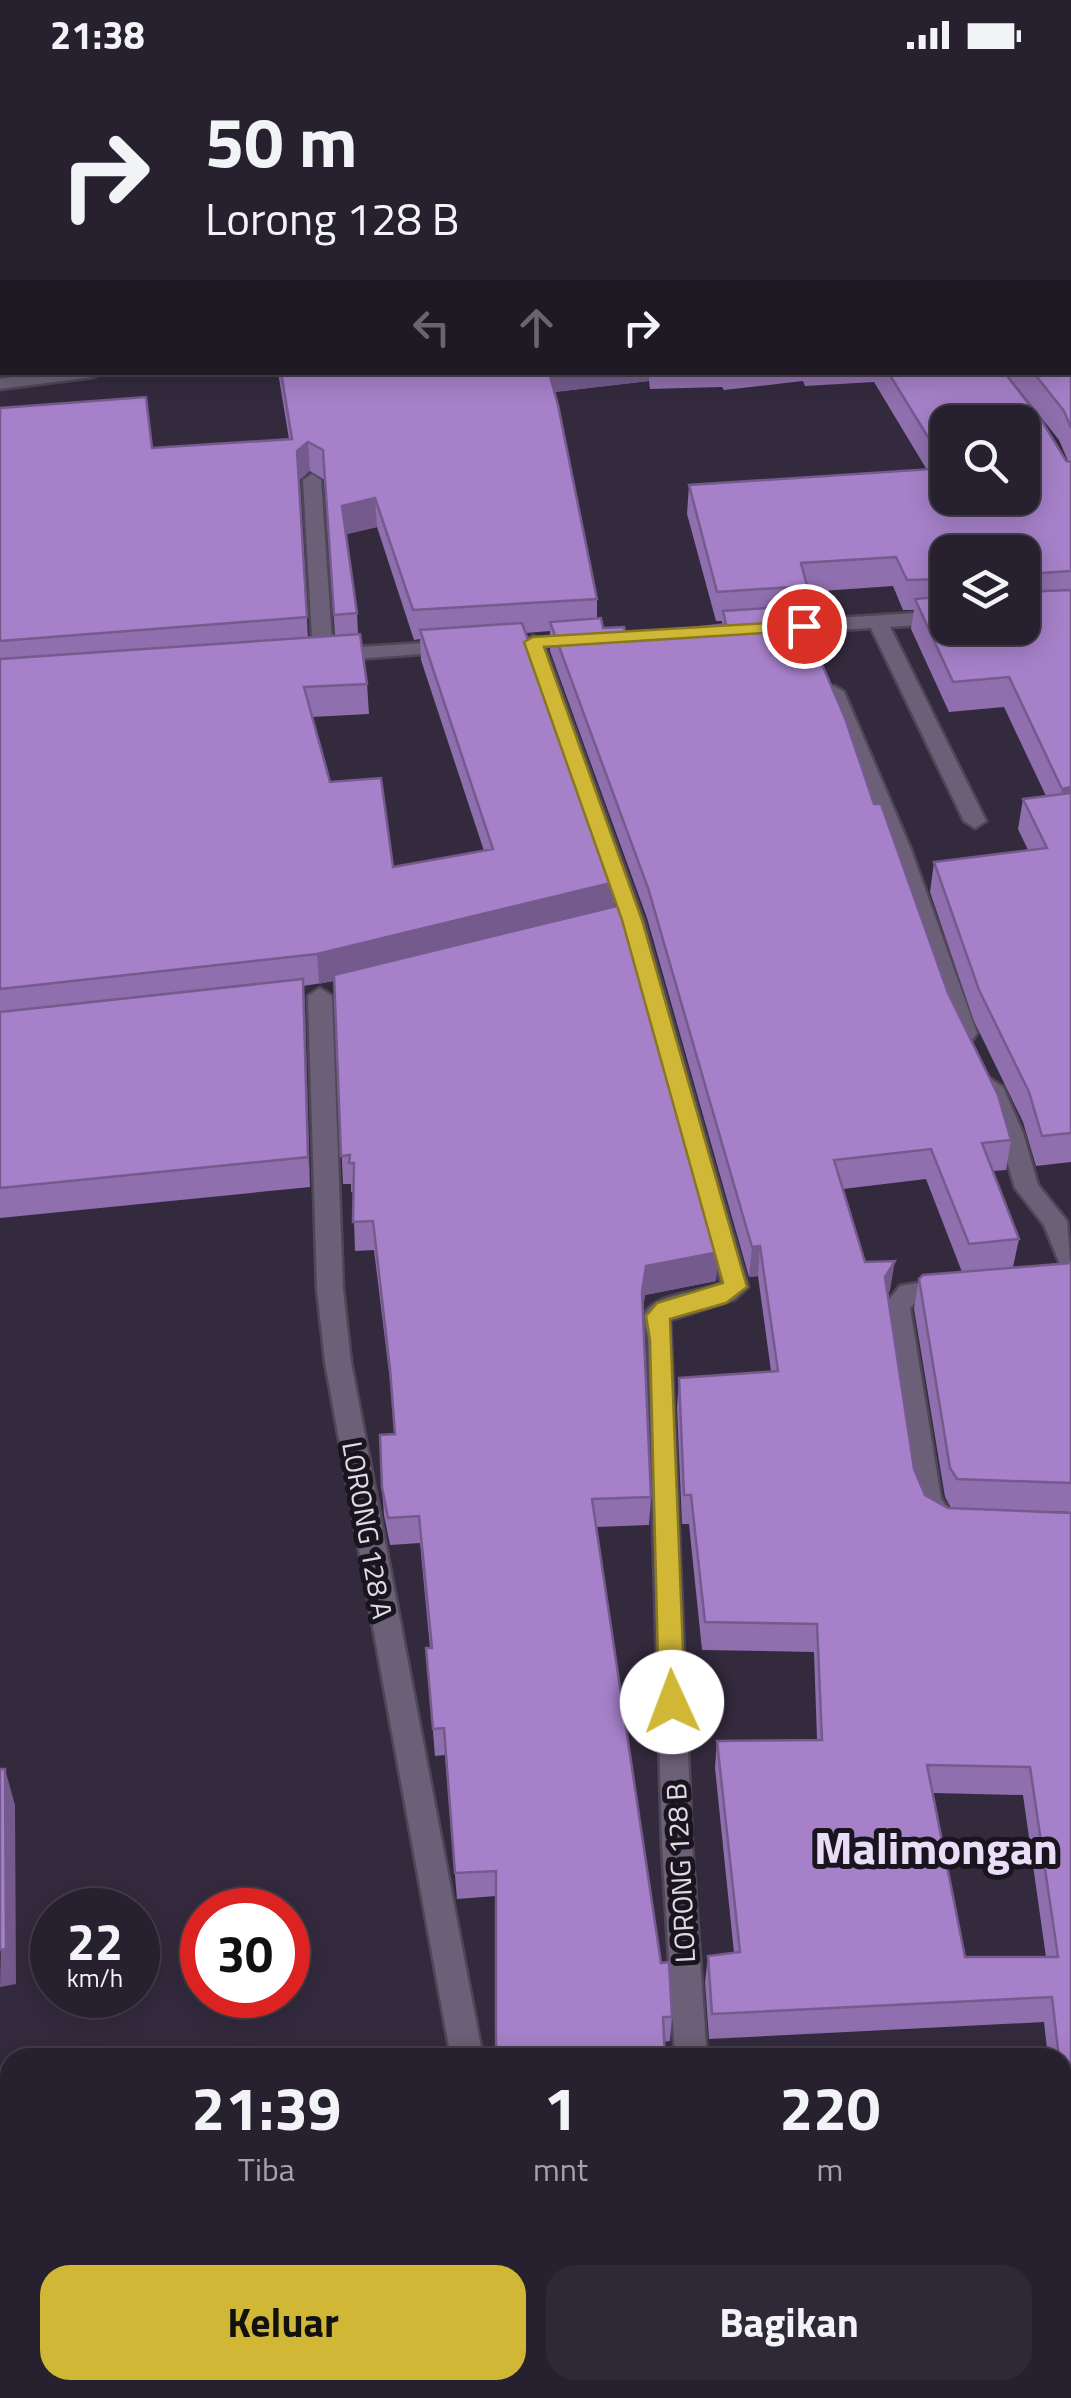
<!DOCTYPE html>
<html lang="id">
<head>
<meta charset="utf-8">
<style>
	:root { --surface:#27202e; --page:#2f2836; --text:#f1f3f6; --muted:#a4a3aa; --line:#433e4a; --accent:#d1b736 }
	body { margin:0; font-family:"Titillium Web",sans-serif; background:var(--page); color:var(--text); height:100vh; display:flex; flex-direction:column; font-size:38px; white-space:nowrap }
	* { box-sizing:border-box; margin:0 }
	p { font-size:32px; color:var(--muted) }
	.icon { flex:none; width:55px; height:55px; fill:none; stroke:currentColor; stroke-width:2; stroke-linecap:round; stroke-linejoin:round }
	.map { position:relative; flex:1; overflow:hidden }
	.details { position:absolute; left:0px; top:1978px; width:1072px; height:352px; display:flex; flex-direction:column; background:var(--surface); border-radius:30px 30px 0 0; box-shadow:0 5px 25px #0003,0 0 0 2px var(--line) }
	.details>* { flex:none }
	.banner { position:absolute; left:0px; top:0px; width:1072px; height:305px; box-shadow:0 5px 25px #0003,0 0 0 2px var(--line); background:#27202e; color:var(--text); overflow:hidden }
	.fabs { position:absolute; left:930px; top:335px; display:grid; gap:20px }
	.fabs a { display:grid; place-items:center; width:110px; height:110px; border-radius:20px; background:var(--surface); box-shadow:0 5px 25px #0003,0 0 0 2px var(--line); font-size:50px }
	.speed { position:absolute; left:30px; top:1818px; display:flex; gap:20px; font-size:50px; font-weight:700; text-align:center }
	.speed>* { display:grid; place-content:center; width:130px; height:130px; border-radius:50%; background:var(--surface); box-shadow:0 5px 25px #0003,0 0 0 2px var(--line); line-height:1 }
	.speed small { font-size:25px; font-weight:400 }
	.speed .limit { border:15px solid #d22; background:#fff; color:#111 }
	.pin { position:absolute; display:grid; place-items:center; width:85px; height:85px; color:#fff; margin:-42px; border:5px solid #fff; border-radius:50%; box-shadow:0 2px 10px #0007 }
	.me { position:absolute; width:110px; margin:-55px; rotate:358deg; stroke-linejoin:round; filter:drop-shadow(0 0 8px #0008) }
	.turn { display:flex; align-items:center; gap:35px; height:210px; padding:0 40px; font-size:45px }
	.turn .icon { width:130px; height:130px; stroke-width:2.5 }
	.turn b { display:block; font-size:70px; line-height:85px }
	.lanes { display:flex; align-items:center; height:95px; padding:0 40px; background:#0003; justify-content:center; gap:50px; direction:ltr }
	.lanes .off { opacity:.35 }
	.eta { display:flex; justify-content:space-evenly; align-items:center; height:170px; text-align:center }
	.eta b { font-size:60px; font-weight:700; line-height:70px }
	.button { display:flex; gap:20px; margin-top:auto; padding:20px 40px }
	.button a { flex:1; height:115px; border-radius:30px; background:var(--accent); color:#111; font-size:40px; font-weight:700; line-height:115px; text-align:center }
	.button a+a { background:var(--page); color:var(--text) }
	.status { display:flex; justify-content:space-between; align-items:center; height:70px; padding:0 50px; background:var(--surface); direction:ltr }
	.status svg { height:28px; fill:currentColor }
	.map>svg:first-child { display:block }
</style>
</head>
<body>
<div class="status"><b>21:38</b><svg viewBox="0 0 49 12"><path d="M0 12V9h3v3zM5 12V6h3v6zM10 12V3h3v9zM15 12V0h3v12zM26 1h20v11H26zM47 4h2v5h-2z"/></svg></div>
<div class="map">
<svg width="1071" height="2328" viewBox="0 0 1071 2328">
	<rect width="100%" height="100%" fill="#342a3e"/>
	<g fill="none" stroke-linecap="round" stroke-linejoin="round">
		<g stroke="#4f4657" stroke-width="5">
			<path id="service" d="M47,302h55l-9,5 -93,12v-10z
				M312,404l9,6 12,175 -10,6 -10,-6 -10,-175z"/>
		</g>
		<g stroke="#4f4657" stroke-width="5">
			<path id="minor" d="M0,266h2v10h-2z
				M948,541v12l-58,4 96,194 -11,7 -11,-7 -93,-193 -98,6 -10,-6 10,-6z
				M533,566l10,6 100,277 105,368 -13,12 -65,21 22,526 15,212h-32l-13,-212 -14,-507c-1,-7 -5,-18 -3,-25 7,-20 59,-22 76,-31l-100,-364 -98,-277z
				M454,571l7,2v8l-132,10 -10,-6 10,-6z
				M834,616l10,6 66,155 67,186 -4,6h-16l-4,-6 -65,-186 -64,-155z
				M320,918l12,8 11,293 8,73 132,696h-32l-126,-696 -8,-73 -9,-293z
				M991,1009l12,8 20,46 15,52 29,36 4,50 -9,-2 -18,-44 -29,-37 -16,-55 -20,-46z
				M948,1208l9,3 4,7 -4,7 -41,7 -6,6 31,190 15,23 -4,8 -10,3 -19,-9 -10,-25 -29,-192 16,-20z
				M894,2320h34l2,8h-34z"/>
		</g>
		<g stroke="#4f4657" stroke-width="5">
			<path id="secondary" d="M0,2105l10,1v32l-10,-1z
				M1062,2129h9v32h-9z"/>
		</g>
		<use href="#service" fill="#6b6077" fill-rule="evenodd"/>
		<use href="#minor" fill="#6b6077" fill-rule="evenodd"/>
		<use href="#secondary" fill="#6b6077" fill-rule="evenodd"/>
	</g>
	<path fill="#8f6fad" fill-rule="evenodd" d="M1071,0v1092l-35,4 -13,-44 -49,-101 -44,-129 4,-30 94,-12 -10,-21 5,-30 23,-3 -42,-89 -55,5 -38,-83 3,-19h-11l-10,-24 -86,6 -2,24h-4l147,377 63,147 -5,30 -13,1 26,68 -6,28 58,-4v249l-120,-4 -6,-11 -31,-188 5,-30 43,-7 -36,-93 -83,10 22,73 25,28 -3,5 27,174 11,26 23,13 123,5v578h-9v-33h-14l-4,-36 -335,17 -4,-57 3,-26 26,-3 -19,-185 2,-27 100,-1 -3,-88 -112,-2 -13,-126h-7l-5,-116 2,-30 92,-7 -13,-95 -9,1 -102,-359 -97,-267v-20l-24,2 89,249 -1,24 102,375 -71,14 -2,12 8,190 -2,28 -53,2 65,436 11,54 -2,24 -6,1 -168,-146 -39,3 -12,-144 -10,1 -9,-108h4l-10,-105 -30,2 -6,-30 -2,-28 13,-53 -3,-37 -18,-147 -19,1 -2,-59h-2v-8h-8l-9,-203 -31,5 7,201 -310,31v-810l152,40 137,-9 -11,-67h726l62,89h2l-9,-21 -54,-68h65zM649,311l1,8 72,-2 2,3 79,-9 2,5 69,-4 53,88 -238,15 -2,29 29,107h6v4l-96,11 -23,-8 -6,-9v-20l-43,-207zM310,401l15,9 10,156 -27,2 -9,-158zM377,457l37,113 6,-1 1,21 63,191 -91,16 -63,-85 -18,-65 57,-3 -2,-30 -9,-50 -1,-21 -11,-79zM948,482l74,76h-74zM933,1723l90,2 23,162h-81z
		M0,5h2v259l-2,-2z
		M10,2320h794l-2,8h-802z
		M937,2320h125l9,8h-132z"/>
	<path fill="#745a8d" d="M546,302h103v9l-103,12z
		M308,372l2,29 -11,9 10,166 -12,-195z
		M375,428l2,29 -33,8 -2,-29z
		M1071,717v29l-14,3 5,-30z
		M615,812l-1,30 -295,72 -2,-30z
		M303,909l2,30 5,178 -2,-30z
		M760,1176l-2,30 -9,1 3,-30z
		M719,1182l-3,29 -71,14 -4,25 1,-28 4,-26z
		M895,1191l-5,29 -10,17 5,-30z
		M5,1699l10,36 1,179 -16,3z"/>
	<path fill="#a681c9" stroke="#745a8d" stroke-width="2.5" fill-rule="evenodd" d="M185,0h886v358l-7,-17 -31,-39h37v-300h-1000z
		M0,5h2v233h-1l-1,-177 2,-1z
		M281,302h268l9,33 39,194 -184,11 -38,-112 -33,8 15,107 -23,2 -11,-165 -15,-8 -11,9 10,166 -307,24v-233l146,-11 6,51 140,-9z
		M888,302h116l38,49 24,40 5,1v109l-45,3 -3,3 1,15 47,-2v197l-9,2 -53,-112 -56,5 -38,-83 33,-3v32h74v-76h-74v27l-41,1 -11,-23 -95,6 6,23 -90,6 -28,-107 258,-17zM948,352h74v76h-74z
		M797,536l48,112 29,86h7l67,189 50,102 13,45 -29,3 37,96 -50,5 -38,-95 -97,11 31,102 30,-1 -10,16 29,192 11,26 23,13 123,5v553h-9v-8h-3l-7,-61 -340,17 -4,-58 32,-4 -23,-211 105,-1 -5,-116 -112,-2 -14,-127h-7l-5,-117 99,-7 -18,-125 -8,1 -104,-359 -98,-266 51,-4 2,10 21,-1 2,9 100,-12 -3,-13zM927,1695l103,2 28,190h-93z
		M522,553l93,259 -298,72 -317,35v-330l360,-25 7,50 -63,3 26,95 51,-4 12,89 100,-18 -73,-219z
		M1071,723v340l-29,3 -13,-44 -50,-102 -45,-128 113,-14 -24,-49z
		M621,835l98,347 -73,14 -4,26 9,205 -59,2 69,464 8,-1 3,55h-9l2,41h-169v-187l-41,2 -11,-145 -11,1 -7,-81h6l-13,-132 -31,2 -6,-31 -2,-52 15,-1 -5,-65 -17,-148 -20,1 1,-59h-5l1,-8 -9,1 -7,-181z
		M303,909l5,178 -308,31v-176z
		M1071,1193v220l-114,-4 -7,-11 -31,-189 4,-4z
		M0,1699h5l1,180 -6,1z
		M0,2267h10v53h751l-66,8h-695z
		M1071,2270v58h-122l-2,-8h115v-49z"/>
	<path fill="#d1b736" stroke="#887723" stroke-width="2.5" d="M804,551l7,1v8l-267,17 98,273 105,367 -21,16 -56,16 15,383 -4,7 -9,4 -9,-4 -4,-7 -9,-362 -4,-24 11,-13 66,-20 -101,-363 -98,-278 9,-5z"/>
	<g text-anchor="middle" dominant-baseline="central" stroke-width="10" stroke-linejoin="round" paint-order="stroke">
		<g font-size="28" fill="#e0dae7" stroke="#19151e">
			<text transform="translate(368 1460) rotate(80)">LORONG 128 A</text>
			<text transform="translate(680 1803) rotate(-93)">LORONG 128 B</text>
		</g>
		<g font-size="45" font-weight="bold" fill="#eaddf8" stroke="#19151e">
			<text x="936" y="1777">Malimongan</text>
		</g>
	</g>
</svg>
<div class="fabs">
<a><svg class="icon" aria-label="search" viewBox="0 0 24 24"><circle cx="10" cy="10" r="6"/><path d="M15 15l6 6"/></svg></a>
<a><svg class="icon" aria-label="layers" viewBox="0 0 24 24"><path d="M12 4l9 5-9 5-9-5zM3 14l9 5 9-5"/></svg></a>
</div>
<div class="speed"><div>22<small>km/h</small></div><div class="limit">30</div></div>
<div class="pin" style="left:804px;top:556px;background:#d93025"><svg class="icon" aria-label="arrive" viewBox="0 0 24 24"><path d="M6 21V4h12l-3 4 3 4H6"/></svg></div>
<svg class="me" style="left:672px;top:1632px" viewBox="-20 -20 40 40"><circle r="19" fill="#fff"/><path d="M0-13L10 11 0 6-10 11z" fill="#d1b736"/></svg>
<div class="banner">
<div class="turn"><svg class="icon" aria-label="right" viewBox="0 0 24 24"><path d="M7 20v-9h11M14 6l5 5-5 5"/></svg><div><b>50 m</b>Lorong 128 B</div></div>
<div class="lanes"><svg class="icon off" aria-label="left" viewBox="0 0 24 24"><path d="M17 20v-9H6M10 6l-5 5 5 5"/></svg><svg class="icon off" aria-label="ahead" viewBox="0 0 24 24"><path d="M12 20V5M6 11l6-6 6 6"/></svg><svg class="icon" aria-label="right" viewBox="0 0 24 24"><path d="M7 20v-9h11M14 6l5 5-5 5"/></svg></div>
</div>
<section class="details">
<div class="eta">
<div><b>21:39</b><p>Tiba</p></div>
<div><b>1</b><p>mnt</p></div>
<div><b>220</b><p>m</p></div>
</div>
<div class="button"><a>Keluar</a><a>Bagikan</a></div>
</section>
</div>
</body>
</html>
